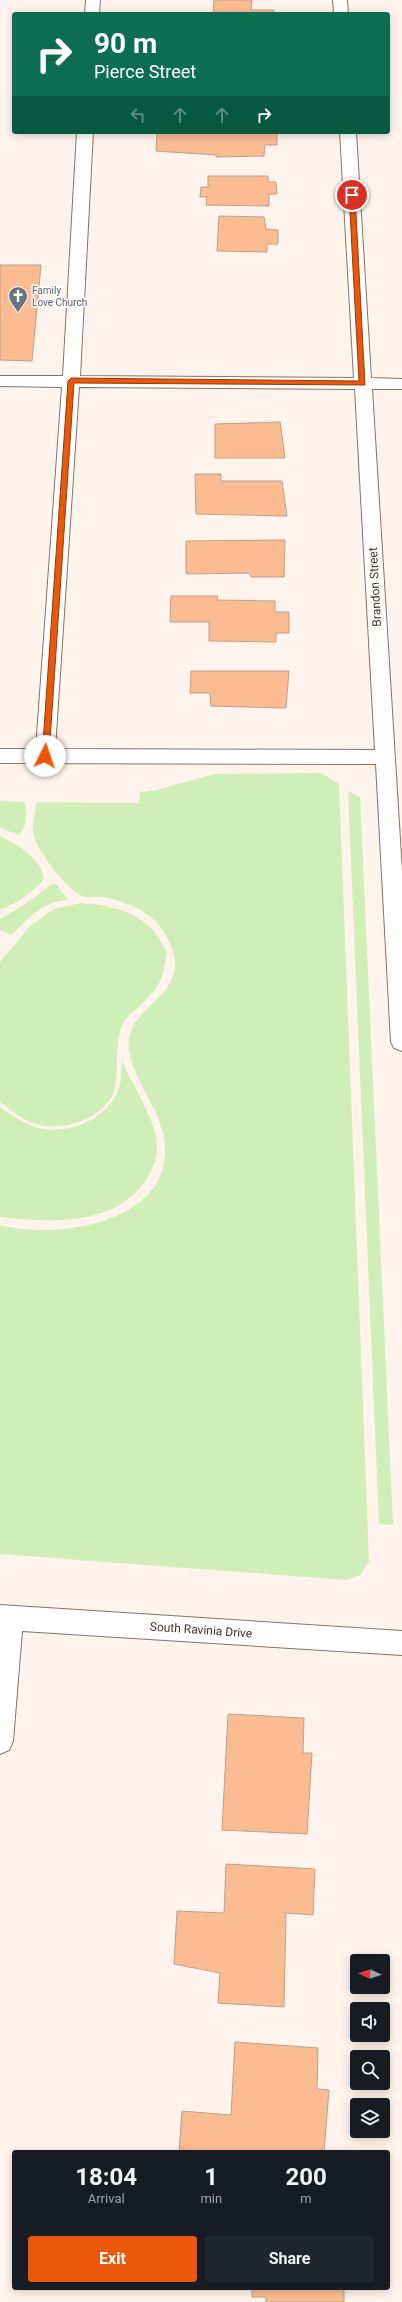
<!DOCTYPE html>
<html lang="en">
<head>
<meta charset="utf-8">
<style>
	:root { --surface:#171b24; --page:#20242c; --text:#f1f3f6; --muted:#9ea1a6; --accent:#ea580c }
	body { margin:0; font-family:Roboto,sans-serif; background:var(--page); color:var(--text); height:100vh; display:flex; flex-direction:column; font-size:15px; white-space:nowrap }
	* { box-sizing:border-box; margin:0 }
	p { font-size:13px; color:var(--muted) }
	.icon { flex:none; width:22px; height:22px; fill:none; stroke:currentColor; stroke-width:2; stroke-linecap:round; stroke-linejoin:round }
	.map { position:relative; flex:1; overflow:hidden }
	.panel { position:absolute; left:12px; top:2150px; width:378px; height:140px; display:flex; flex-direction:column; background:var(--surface); border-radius:4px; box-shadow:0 2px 10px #0003 }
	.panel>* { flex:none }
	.hud { position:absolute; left:12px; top:12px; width:378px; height:122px; border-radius:4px; box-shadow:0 2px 10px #0003; background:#0b6e4f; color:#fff; overflow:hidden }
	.needle { width:26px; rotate:274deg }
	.fabs { position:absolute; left:350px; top:1954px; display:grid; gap:8px }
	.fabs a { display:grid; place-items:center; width:40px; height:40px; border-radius:4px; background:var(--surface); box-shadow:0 2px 10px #0003; font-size:20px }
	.pin { position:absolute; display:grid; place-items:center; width:34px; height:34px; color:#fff; margin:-17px; border:2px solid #fff; border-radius:50%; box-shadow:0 1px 4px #0007 }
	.me { position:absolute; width:44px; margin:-22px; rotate:4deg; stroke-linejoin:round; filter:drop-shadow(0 0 3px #0008) }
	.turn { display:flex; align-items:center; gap:14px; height:84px; padding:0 16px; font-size:18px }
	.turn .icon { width:52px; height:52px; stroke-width:2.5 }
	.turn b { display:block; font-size:28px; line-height:34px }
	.lanes { display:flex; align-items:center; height:38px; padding:0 16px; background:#0003; justify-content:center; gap:20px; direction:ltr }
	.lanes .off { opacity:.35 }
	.eta { display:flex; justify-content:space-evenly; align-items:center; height:68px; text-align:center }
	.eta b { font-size:24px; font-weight:700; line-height:28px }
	.action { display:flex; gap:8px; margin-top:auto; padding:8px 16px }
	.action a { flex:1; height:46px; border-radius:4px; background:var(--accent); color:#fff; font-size:16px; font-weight:700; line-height:46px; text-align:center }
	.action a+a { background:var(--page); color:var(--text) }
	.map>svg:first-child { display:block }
</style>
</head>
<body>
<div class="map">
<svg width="402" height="2302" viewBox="0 0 402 2302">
	<rect width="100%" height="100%" fill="#fff3eb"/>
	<path fill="#d0eeb8" d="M321,773l18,11 30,778 -9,13 -14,5 -346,-26v-329c58,15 172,-2 165,-82 -3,-34 -41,-73 -36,-105 6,-38 70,-45 36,-104 -11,-22 -40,-33 -63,-37 -5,-1 -11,1 -16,0 -16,-2 -48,-45 -52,-61 -3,-10 1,-22 2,-32l3,-2 100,1 1,-11 17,-2 57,-16z
		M348,791l12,6 33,728 -14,-1z
		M0,801l25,1c1,11 3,24 -6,33l-19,-7z
		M0,836c18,9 40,21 44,42 -10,15 -28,25 -44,32z
		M52,884l5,1 11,15c-24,1 -41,19 -56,35l-12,-5v-11l25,-15z
		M81,903c27,2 53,7 72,27 6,6 9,15 14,22 -5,29 -6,34 -28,55 -5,4 -12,9 -15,15 -10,14 -5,49 -9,66 -7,29 -49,43 -75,37 -15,-3 -28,-14 -40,-23v-140l30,-36 24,-17z
		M122,1061c9,20 28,51 33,71 4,14 2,29 -5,41 -28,54 -99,50 -150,44v-110c11,7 24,17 38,21 30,7 70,-8 81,-40 3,-8 2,-19 3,-27z"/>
	<path fill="#fcbc92" stroke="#bca08e" d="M214,0h38l-1,10h23v4h-61z
		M157,132h120v13h-12l-1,11 -48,1v-2l-60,-4z
		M208,176h60v6h8l1,12h-8v12l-63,-1 1,-8h-7l1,-10h7z
		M219,216l45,1 2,12 12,1v14h-11v8l-50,-1z
		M0,265h41l-9,96 -32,-1z
		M280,422l5,36h-70v-34z
		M195,474h26v7h61l5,35 -91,-2z
		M285,540l-1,37h-33l-1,-4 -64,1v-33z
		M171,596h47l-1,4 58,1v11h14v21h-13v9l-67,-1v-19h-39z
		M191,671h98l-3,37 -75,-2 -1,-13h-20z
		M228,1714l76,4 -1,35h9l-5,81 -85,-4z
		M226,1864l89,5 -2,46 -27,-2 -2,94 -66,-4 2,-30 -46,-9 3,-53 47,2z
		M235,2042l83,6 -1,41 12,1 -5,62h-145l3,-41 49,4z
		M252,2288h92v14h-78v-5h-14z"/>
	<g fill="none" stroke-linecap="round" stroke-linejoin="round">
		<g stroke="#8c7261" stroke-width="2">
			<path id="minor" d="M86,0h14l-1,14h-14z
				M333,0h14l1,14h-14z
				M77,132h16l-13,244 274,2 -14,-246h16l15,246 31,1v10h-30l30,483v179l-8,-3 -3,-6 -15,-278 -376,-1v-14h36l26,-362 -62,-1v-10h63zM79,387l276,2 20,361 -320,-1z
				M0,1605l402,26v24l-380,-24 -9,110 -4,9 -9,4z"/>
		</g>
		<use href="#minor" fill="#fff" fill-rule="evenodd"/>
	</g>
	<path fill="#ea580c" stroke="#983908" d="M349,193l6,2 10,190 -291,-2 -25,373 -4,3 -3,-1 26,-377 3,-3 288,3z"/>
	<defs>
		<g id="church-pin" transform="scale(1)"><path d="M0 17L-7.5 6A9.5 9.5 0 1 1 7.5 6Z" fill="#6b7280" stroke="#fff"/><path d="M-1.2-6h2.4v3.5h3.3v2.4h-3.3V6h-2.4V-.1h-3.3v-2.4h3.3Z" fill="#fff"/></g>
	</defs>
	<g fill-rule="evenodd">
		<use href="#church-pin" x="18" y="296"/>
	</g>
	<g text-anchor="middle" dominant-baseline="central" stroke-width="3" stroke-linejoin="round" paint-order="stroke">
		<g font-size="10" fill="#5b616d" stroke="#fff" text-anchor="start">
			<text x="32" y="290">Family<tspan x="32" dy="12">Love Church</tspan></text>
		</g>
		<g font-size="12" fill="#40352d" stroke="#fff">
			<text transform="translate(375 587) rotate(-93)">Brandon Street</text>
			<text transform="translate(201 1630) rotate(4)">South Ravinia Drive</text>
		</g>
	</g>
</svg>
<div class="fabs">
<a><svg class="needle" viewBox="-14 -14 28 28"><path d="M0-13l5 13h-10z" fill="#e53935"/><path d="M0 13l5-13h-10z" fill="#9ea1a6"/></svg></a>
<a><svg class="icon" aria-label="sound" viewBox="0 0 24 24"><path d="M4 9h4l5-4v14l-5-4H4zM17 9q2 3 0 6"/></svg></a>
<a><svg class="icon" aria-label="search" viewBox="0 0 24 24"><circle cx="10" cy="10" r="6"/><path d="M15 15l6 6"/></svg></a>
<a><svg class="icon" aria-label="layers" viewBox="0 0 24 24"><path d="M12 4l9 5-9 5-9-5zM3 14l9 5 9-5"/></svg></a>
</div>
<div class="pin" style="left:352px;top:195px;background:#d93025"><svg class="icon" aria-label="arrive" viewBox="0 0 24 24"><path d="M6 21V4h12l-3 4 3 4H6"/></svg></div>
<svg class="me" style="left:45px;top:756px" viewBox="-20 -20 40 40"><circle r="19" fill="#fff"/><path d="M0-13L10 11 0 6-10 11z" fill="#ea580c"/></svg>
<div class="hud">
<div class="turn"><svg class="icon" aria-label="right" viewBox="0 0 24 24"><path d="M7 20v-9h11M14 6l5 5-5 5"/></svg><div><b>90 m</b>Pierce Street</div></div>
<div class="lanes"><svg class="icon off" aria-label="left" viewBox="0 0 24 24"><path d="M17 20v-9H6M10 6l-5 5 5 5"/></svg><svg class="icon off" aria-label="ahead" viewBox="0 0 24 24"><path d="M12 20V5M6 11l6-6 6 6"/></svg><svg class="icon off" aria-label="ahead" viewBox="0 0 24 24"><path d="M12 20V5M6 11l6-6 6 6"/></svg><svg class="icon" aria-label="right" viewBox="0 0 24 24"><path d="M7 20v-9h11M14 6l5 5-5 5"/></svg></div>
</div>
<section class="panel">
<div class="eta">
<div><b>18:04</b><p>Arrival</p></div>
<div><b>1</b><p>min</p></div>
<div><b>200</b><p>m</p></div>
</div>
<div class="action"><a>Exit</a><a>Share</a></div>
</section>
</div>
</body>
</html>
